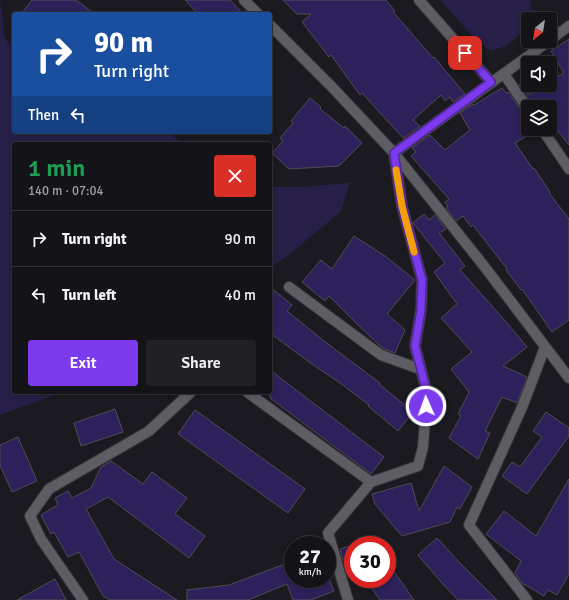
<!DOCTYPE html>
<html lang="en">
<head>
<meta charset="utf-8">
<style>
	:root { --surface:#141418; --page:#212125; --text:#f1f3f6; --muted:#9d9ea2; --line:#333337; --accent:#7c3aed }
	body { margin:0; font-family:Signika,sans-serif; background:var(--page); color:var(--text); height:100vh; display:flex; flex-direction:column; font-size:15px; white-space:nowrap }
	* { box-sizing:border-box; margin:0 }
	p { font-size:13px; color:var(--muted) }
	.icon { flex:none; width:22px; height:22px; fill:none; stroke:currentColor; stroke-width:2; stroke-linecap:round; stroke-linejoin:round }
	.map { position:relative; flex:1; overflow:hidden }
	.sheet { position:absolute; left:12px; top:142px; width:260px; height:252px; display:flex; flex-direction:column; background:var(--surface); border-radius:4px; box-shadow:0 2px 6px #0003,0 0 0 1px var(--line) }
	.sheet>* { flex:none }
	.banner { position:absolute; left:12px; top:12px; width:260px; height:122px; border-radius:4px; box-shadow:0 2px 6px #0003,0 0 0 1px var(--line); background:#1a4fa0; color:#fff; overflow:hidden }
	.needle { width:26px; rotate:210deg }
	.controls { position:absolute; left:521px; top:12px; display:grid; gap:8px }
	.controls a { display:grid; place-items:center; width:36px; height:36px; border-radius:4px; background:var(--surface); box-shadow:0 2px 6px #0003,0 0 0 1px var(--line); font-size:20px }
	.speed { position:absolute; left:284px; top:536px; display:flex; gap:8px; font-size:20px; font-weight:700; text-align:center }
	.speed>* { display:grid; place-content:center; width:52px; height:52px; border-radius:50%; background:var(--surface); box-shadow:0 2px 6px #0003,0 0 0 1px var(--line); line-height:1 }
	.speed small { font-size:10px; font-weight:400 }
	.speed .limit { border:6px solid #d22; background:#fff; color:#111 }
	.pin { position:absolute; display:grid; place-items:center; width:34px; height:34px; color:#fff; margin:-17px; border-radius:8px; box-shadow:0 2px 6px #0006 }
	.me { position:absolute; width:44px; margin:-22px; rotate:358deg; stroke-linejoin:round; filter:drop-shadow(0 0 3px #0008) }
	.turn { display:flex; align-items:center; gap:14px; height:84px; padding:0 16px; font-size:18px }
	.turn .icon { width:52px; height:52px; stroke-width:2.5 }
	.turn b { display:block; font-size:28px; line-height:34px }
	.then { display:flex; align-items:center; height:38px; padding:0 16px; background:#0003; gap:8px; font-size:15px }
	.round { display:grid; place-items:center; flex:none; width:42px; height:42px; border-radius:4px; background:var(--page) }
	.headline { display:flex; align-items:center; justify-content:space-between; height:68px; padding:0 16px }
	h1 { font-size:24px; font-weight:600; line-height:30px; color:#1e9e55 }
	.button { display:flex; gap:8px; margin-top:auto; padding:8px 16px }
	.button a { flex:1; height:46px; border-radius:4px; background:var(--accent); color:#fff; font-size:16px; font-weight:600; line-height:46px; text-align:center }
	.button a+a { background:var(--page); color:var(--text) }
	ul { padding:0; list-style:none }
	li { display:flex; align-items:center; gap:12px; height:56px; padding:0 16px; border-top:1px solid var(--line) }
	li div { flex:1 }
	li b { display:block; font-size:15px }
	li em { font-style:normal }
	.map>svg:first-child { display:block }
</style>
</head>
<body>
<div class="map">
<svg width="569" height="600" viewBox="0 0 569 600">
	<rect width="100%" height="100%" fill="#1b1a20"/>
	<path fill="#281f48" d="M0,0l4,35 10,19v78h152l18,12h-170v248h49l-63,23z
		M440,0h91l-1,5 7,14h-9v9l-22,18 -16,5 -15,-12z
		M350,183l-9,28 -46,39 -25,18v-81h29z"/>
	<path fill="#2e205a" stroke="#4d4c53" d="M32,0h44l19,14h-74z
		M185,0h45l13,14h-45z
		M283,0h103l9,11 -2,1 40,46 1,-1 31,37 -12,8 -3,-5 -5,4 -4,-6 -28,25 7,6 -17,12 -41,-45 -2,2 -29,-40 -2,2 -27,-35 9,-8h-14z
		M569,39v106l-19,-24v-14h-16l-15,-22 9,-5v15l16,-10h6v-4l14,-8 -13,-22z
		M502,88l4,5 2,-1 15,21 5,2v14h8v1l-21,13 18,26 1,-1 16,24 -1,1 20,26v101l-17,12 -30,-43 -1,1 -15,-20 1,-1 -34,-44 -2,2 -8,-11 -7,5 -10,-13 2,-2 -3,-4 4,-3 -38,-43 5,-4 -4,-4 18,-13 15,15 25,-20 -10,-17 13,-9 1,1z
		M310,98l11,9 -1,2 24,19 1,-2 17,17 -23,23 -50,3 -17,-16 11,-12 -3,-3 13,-15 -2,-2z
		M424,214l5,6 6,-5 11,14 -7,4 26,33 -5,4 48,54 19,23 -24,19 24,11 -10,26 -15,-6 -17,34 5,2 -12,26 -29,-21 12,-22 -3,-2 11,-22 -18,-23 21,-17 -31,-34 16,-14 -23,-32 11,-9 -32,-40z
		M354,236l31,20 30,24 -28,34 18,16 -10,23 -11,-4 -6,-5 -23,-22 -26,-26 -4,5 -23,-19 19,-22 11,9z
		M270,287l22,18 -5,6 37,30 56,42 -1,1 34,28 -15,19 -30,-25 1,-1 -29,-22 -31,-21 -39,-29z
		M270,370l114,87 -13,17 -101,-76z
		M115,409l8,23 -42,14 -7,-23z
		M195,410l110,79 -17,24 -110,-79z
		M546,412l23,16v8l-42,58 -25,-18 10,-14 8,5 22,-30 -9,-6z
		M18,437l19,44 -25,11 -12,-27v-20z
		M111,461l32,23 9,-12 35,26 -12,16 30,22 -16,22 -81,-61 -22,12 28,50 63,41h-67l-7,-4 -24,-44 -11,5 -14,-25 -3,2 -10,-19 17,-10 -3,-7 13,-7 4,7 19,-10 10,-21z
		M444,466l28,21 -12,22 -3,-2 -7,15 -48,14 -27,-32 -3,-10 39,-11 8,28z
		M569,479v95l-12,21 -9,-5 -4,6 -22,-13 -7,-10 6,-12 -35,-27 18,-23 32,25z
		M437,538l23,25 37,37h-39l-17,-18 -23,-27z
		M353,545v24l-7,2 -6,-22z
		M327,553l6,21 -6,2z
		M387,560l8,13 19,27h-34l-15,-21h22z
		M293,561v18h36l5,12 -23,9h-18l-6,-16 -39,16h-61v-10l42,-5z
		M55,579l11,21h-49z"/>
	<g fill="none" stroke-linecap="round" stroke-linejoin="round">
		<g stroke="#363539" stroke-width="12">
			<path id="minor" d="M244,0l14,14
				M419,0l72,82
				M270,25l61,61 63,67 90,113 85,112
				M550,40l19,-14
				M504,74l24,35
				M542,129l27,40
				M394,153l155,-112
				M289,287l92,68 39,14
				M247,392l124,90
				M83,600l-42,-61 -11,-23 19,-27 100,-58 42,-39
				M348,600l-20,-67 43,-51 47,-16 5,-19 4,-54 -12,-47 6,-36 1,-30 -20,-74 -8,-53
				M527,600l-58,-75 54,-120 22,-58"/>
		</g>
		<use href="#minor" stroke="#5e5d64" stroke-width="10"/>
	</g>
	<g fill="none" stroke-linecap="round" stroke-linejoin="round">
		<g stroke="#51269a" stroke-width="10">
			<path id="route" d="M426,406l1,-13 -12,-47 6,-36 1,-30 -20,-74 -8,-53 97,-71 -26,-29"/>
		</g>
		<use href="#route" stroke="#7c3aed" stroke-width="7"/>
		<path stroke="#f59e0b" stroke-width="7" d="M396,170l6,36 12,46"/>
	</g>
</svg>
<div class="controls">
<a><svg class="needle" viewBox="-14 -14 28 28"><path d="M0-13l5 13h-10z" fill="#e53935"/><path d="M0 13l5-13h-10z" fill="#9d9ea2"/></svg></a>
<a><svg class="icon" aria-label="sound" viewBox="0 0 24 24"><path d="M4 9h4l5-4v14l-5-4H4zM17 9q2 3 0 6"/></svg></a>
<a><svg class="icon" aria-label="layers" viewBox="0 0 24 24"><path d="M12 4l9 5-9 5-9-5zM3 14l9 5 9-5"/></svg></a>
</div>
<div class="speed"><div>27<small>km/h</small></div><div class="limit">30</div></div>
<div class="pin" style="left:465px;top:53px;background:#d93025"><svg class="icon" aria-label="arrive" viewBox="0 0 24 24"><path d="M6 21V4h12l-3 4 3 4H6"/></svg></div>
<svg class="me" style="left:426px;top:406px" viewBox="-20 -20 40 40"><circle r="17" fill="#7c3aed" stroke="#fff" stroke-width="3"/><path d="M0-11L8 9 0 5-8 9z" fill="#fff"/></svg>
<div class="banner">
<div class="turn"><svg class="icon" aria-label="right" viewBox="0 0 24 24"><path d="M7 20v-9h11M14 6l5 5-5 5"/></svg><div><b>90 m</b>Turn right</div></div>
<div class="then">Then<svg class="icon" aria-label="left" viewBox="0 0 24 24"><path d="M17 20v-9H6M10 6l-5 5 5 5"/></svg></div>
</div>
<section class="sheet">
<div class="headline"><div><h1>1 min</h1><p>140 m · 07:04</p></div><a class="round" style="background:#d93025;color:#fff"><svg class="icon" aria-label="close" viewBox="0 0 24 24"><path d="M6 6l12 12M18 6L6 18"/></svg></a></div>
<ul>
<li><svg class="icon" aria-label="right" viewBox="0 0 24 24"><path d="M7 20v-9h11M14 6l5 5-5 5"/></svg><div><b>Turn right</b></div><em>90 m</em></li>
<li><svg class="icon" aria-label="left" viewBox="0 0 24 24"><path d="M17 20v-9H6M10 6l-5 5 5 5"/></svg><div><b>Turn left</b></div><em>40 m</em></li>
</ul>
<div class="button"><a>Exit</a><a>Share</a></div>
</section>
</div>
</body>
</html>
